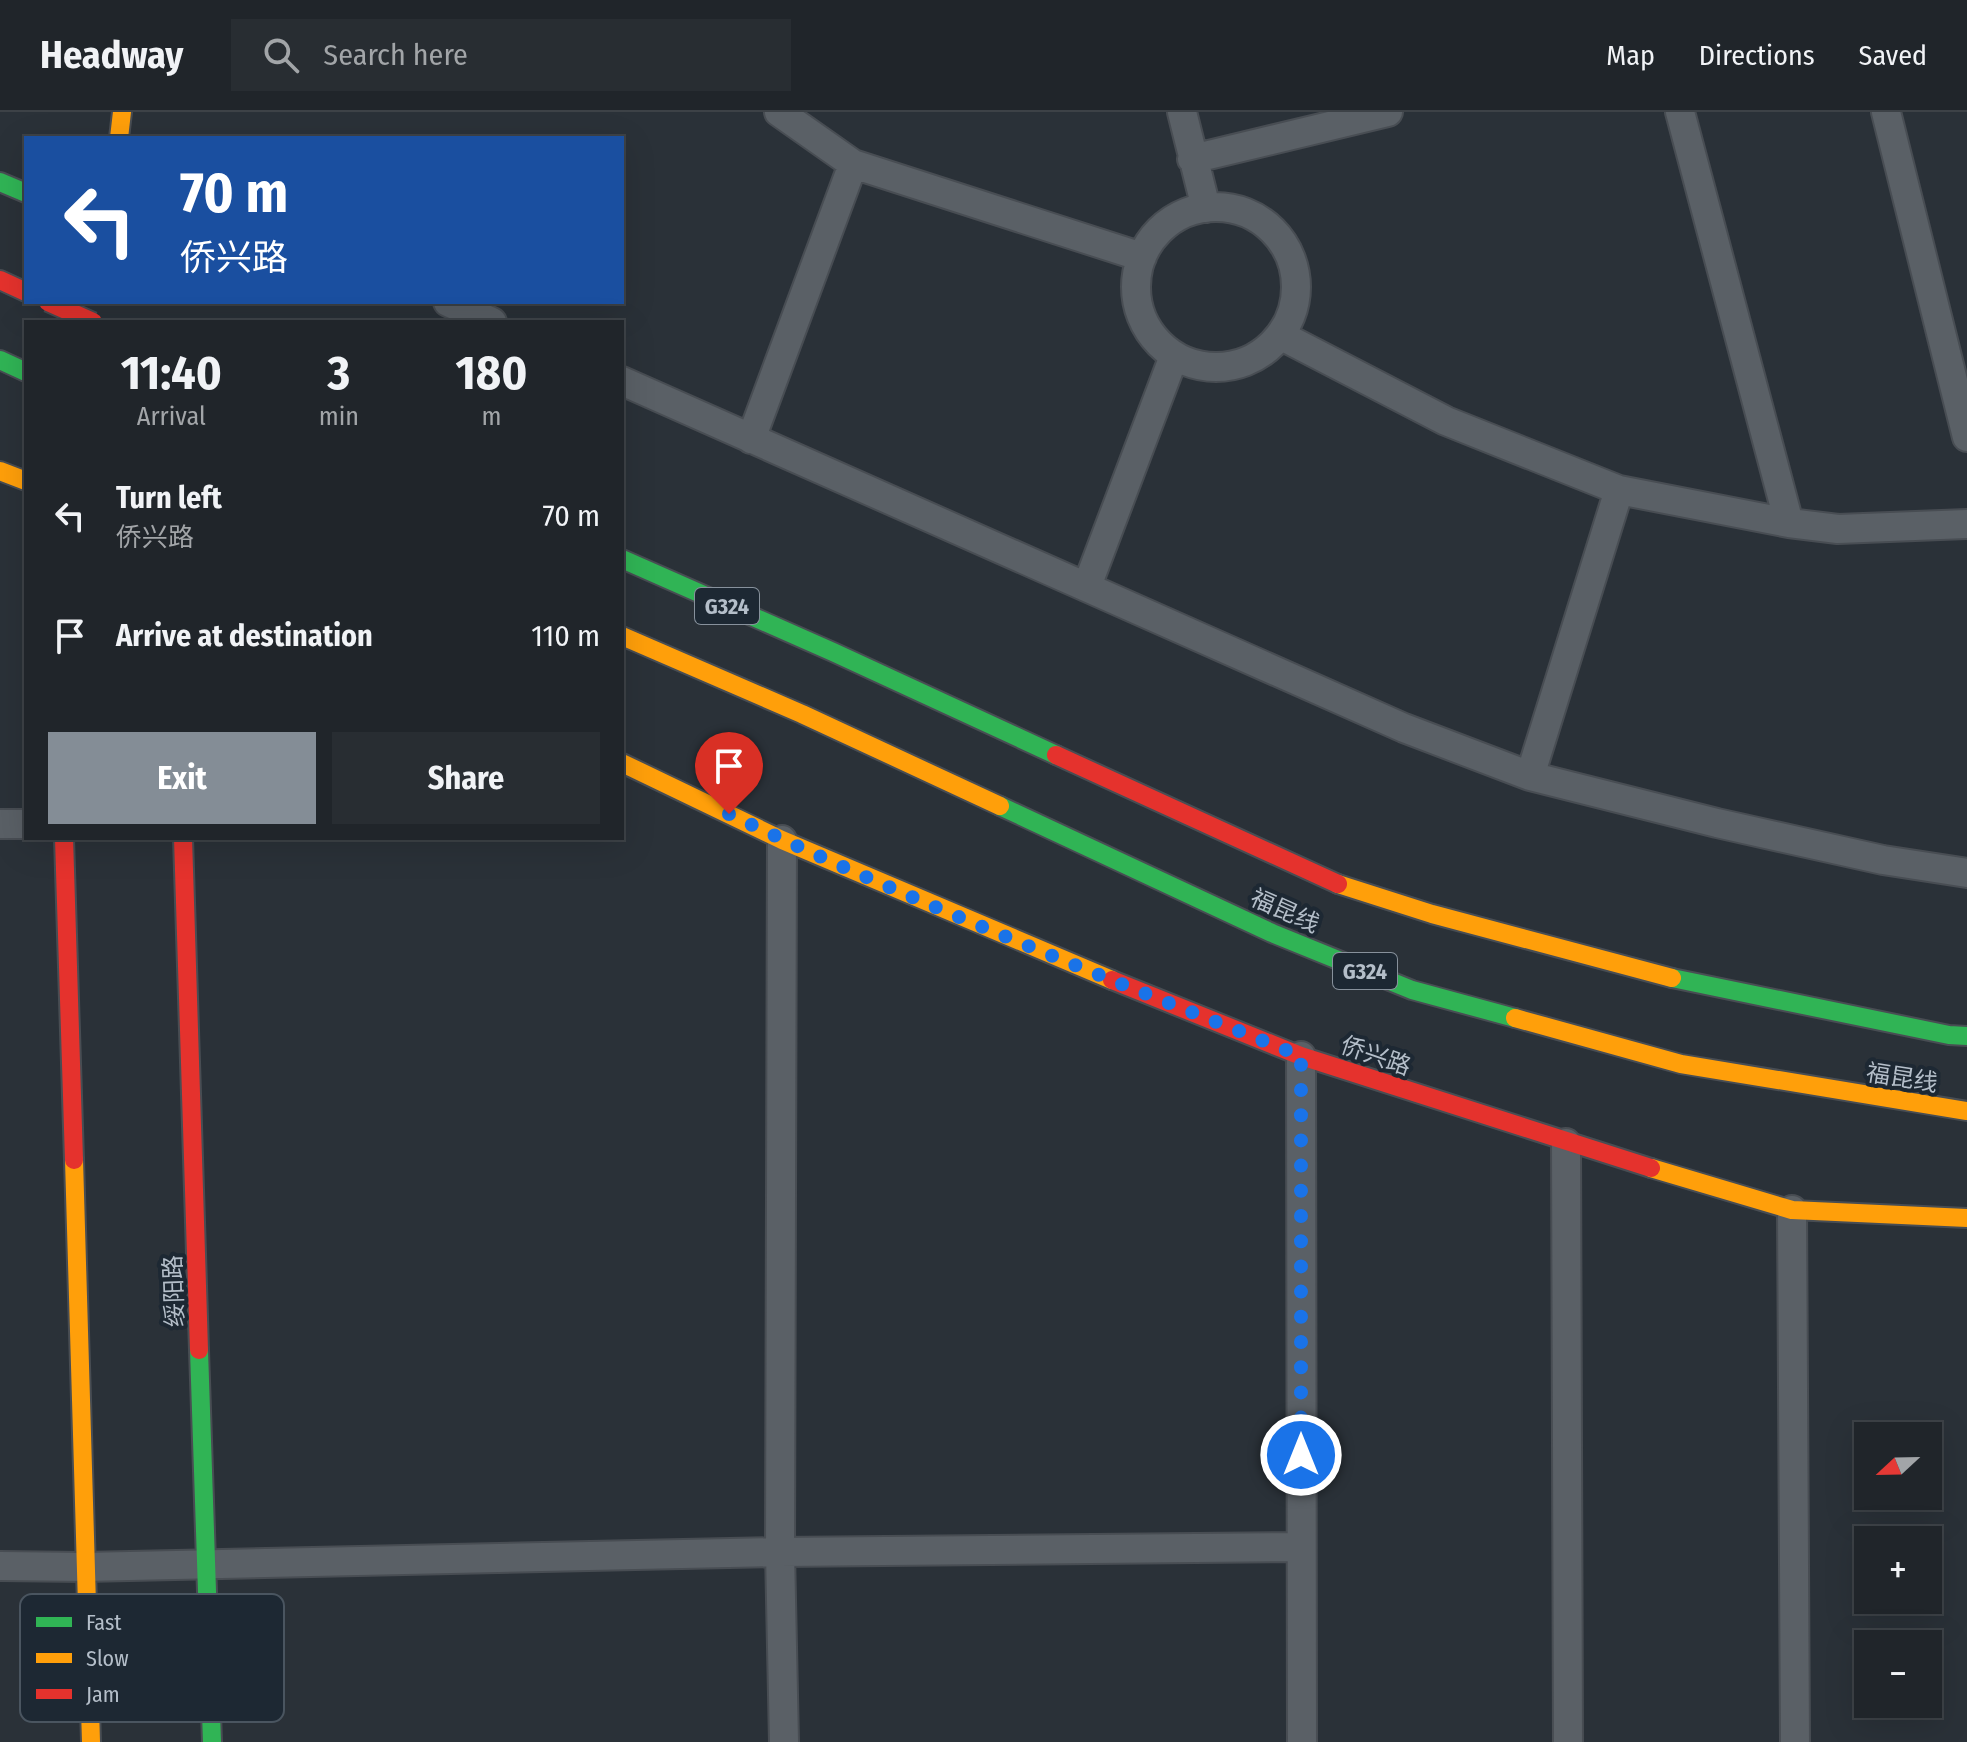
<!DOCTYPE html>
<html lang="en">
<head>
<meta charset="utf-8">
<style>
	:root { --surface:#20252a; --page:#282d32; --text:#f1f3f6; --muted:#a2a5a8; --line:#3d4247; --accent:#848d96 }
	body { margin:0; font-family:"Fira Sans Condensed","Noto Sans SC",sans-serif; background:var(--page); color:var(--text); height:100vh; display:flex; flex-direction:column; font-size:30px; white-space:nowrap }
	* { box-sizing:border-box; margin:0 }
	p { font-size:26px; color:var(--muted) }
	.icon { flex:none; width:44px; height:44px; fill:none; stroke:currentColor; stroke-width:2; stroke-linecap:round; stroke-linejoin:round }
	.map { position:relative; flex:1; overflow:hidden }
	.details { position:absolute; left:24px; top:208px; width:600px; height:520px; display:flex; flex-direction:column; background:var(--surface); border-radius:0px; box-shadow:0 8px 32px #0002,0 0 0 2px var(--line) }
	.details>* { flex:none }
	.top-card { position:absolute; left:24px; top:24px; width:600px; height:168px; border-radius:0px; box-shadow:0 8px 32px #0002,0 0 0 2px var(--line); background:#1a4fa0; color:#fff; overflow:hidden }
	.needle { width:52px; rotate:248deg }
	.fabs { position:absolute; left:1854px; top:1310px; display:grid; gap:16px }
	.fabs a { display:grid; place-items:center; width:88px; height:88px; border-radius:0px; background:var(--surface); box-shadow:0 8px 32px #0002,0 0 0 2px var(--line); font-size:40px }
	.pin { position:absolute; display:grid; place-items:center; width:68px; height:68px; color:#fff; margin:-82px -34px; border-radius:50% 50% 50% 0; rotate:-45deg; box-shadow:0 0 8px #0007 }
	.pin .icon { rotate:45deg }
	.me { position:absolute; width:88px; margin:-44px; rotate:0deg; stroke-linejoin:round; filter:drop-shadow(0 0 6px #0008) }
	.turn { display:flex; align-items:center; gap:28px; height:168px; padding:0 24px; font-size:36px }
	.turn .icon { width:104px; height:104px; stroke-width:2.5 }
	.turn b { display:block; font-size:56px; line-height:68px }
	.eta { display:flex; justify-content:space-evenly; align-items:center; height:136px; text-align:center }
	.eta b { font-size:48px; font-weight:700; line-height:56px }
	.cta { display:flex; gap:16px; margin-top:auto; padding:16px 24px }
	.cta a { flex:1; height:92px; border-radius:0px; background:var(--accent); color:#fff; font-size:32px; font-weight:700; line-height:92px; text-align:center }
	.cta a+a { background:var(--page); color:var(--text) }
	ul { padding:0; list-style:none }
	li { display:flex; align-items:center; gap:24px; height:120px; padding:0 24px }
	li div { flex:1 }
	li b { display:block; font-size:30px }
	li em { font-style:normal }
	header { display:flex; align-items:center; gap:48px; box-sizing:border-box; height:112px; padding:0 40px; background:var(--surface); border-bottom:2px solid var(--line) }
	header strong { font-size:38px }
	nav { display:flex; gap:44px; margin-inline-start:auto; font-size:28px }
	.search { width:560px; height:72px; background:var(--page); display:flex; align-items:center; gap:20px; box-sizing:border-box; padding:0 28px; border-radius:0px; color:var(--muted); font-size:30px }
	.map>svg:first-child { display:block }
</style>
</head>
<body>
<header>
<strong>Headway</strong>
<div class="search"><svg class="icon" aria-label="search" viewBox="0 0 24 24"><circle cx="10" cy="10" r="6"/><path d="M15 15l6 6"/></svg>Search here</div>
<nav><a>Map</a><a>Directions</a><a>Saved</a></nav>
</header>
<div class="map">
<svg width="1967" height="1630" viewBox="0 0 1967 1630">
	<rect width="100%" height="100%" fill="#2a3138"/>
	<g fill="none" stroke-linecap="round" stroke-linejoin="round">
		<g stroke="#484d53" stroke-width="32">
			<path id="street" d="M779,0l74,52 289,93
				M1182,0l24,96
				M1680,0l109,411
				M1886,0l81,325
				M1192,47l196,-47
				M1136 175a80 80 0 1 1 160 0a80 80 0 1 1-160 0Z
				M448,190l44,20
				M1280,223l166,86 173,69 170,33 49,6 129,-5
				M622,269l782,347 126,48 187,47 166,37 84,13
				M751,327l102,-275
				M1087,474l87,-230
				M1530,664l89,-286
				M0,712h26
				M782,728l-2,712 4,190
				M1301,944l1,686
				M1566,1031l2,599
				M1792,1098l3,532
				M0,1454l84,1 696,-15 520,-5"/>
		</g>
		<g stroke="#484d53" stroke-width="22">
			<path id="fast" d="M0,70l26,11
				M0,248l26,12
				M622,447l211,93 223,103
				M1000,694l272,127 140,57 103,28
				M1672,866l277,57 18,1
				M199,1238l13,392"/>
		</g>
		<g stroke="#484d53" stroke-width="22">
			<path id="slow" d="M119,26l3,-26
				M0,359l26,10
				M622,524l180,78 198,92
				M622,651l160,77 330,140
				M1338,772l94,30 240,64
				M1515,906l166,46 286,47
				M74,1048l17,582
				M1651,1056l141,42 175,8"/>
		</g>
		<g stroke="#484d53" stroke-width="22">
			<path id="jam" d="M0,168l26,12
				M1056,643l282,129
				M64,726l10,322
				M183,726l16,512
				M1112,868l189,76 350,112"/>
		</g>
		<use href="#street" stroke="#5a6066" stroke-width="28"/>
		<use href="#fast" stroke="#30b455" stroke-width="18"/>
		<use href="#slow" stroke="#ff9f0a" stroke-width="18"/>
		<use href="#jam" stroke="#e5322d" stroke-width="18"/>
		<g stroke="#474d53" stroke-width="22" stroke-linecap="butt">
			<path id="jam-bridge" d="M48,190l45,20"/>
		</g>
		<use href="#jam-bridge" stroke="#e5322d" stroke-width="18"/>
	</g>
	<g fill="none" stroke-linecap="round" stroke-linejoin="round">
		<path stroke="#1a73e8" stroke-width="14" stroke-dasharray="0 25.2" d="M729,702c187,90 381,165 572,242v399"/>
	</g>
	<g text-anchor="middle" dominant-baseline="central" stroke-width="8" stroke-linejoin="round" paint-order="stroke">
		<g fill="#1d2833" stroke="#87919c" stroke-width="2">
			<rect x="695" y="476" width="64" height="36" rx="6"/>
			<rect x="1333" y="841" width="64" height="36" rx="6"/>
		</g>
		<g font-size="22" font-weight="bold" fill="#b4bec9">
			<text x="727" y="494">G324</text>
			<text x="1365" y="859">G324</text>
		</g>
		<g font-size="24" fill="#b4bec9" stroke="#1d2833">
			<text transform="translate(1285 799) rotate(24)">福昆线</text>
			<text transform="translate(1376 944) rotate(19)">侨兴路</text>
			<text transform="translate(1902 966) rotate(9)">福昆线</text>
			<text transform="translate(174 1179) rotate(-92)">绥阳路</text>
		</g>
	</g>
	<rect x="20" y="1482" width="264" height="128" rx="12" fill="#1d2833" stroke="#4a5560" stroke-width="2"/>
	<rect x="36" y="1505" width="36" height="10" fill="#30b455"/>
	<rect x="36" y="1541" width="36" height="10" fill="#ff9f0a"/>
	<rect x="36" y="1577" width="36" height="10" fill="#e5322d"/>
	<g font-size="22" fill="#b4bec9">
		<text x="86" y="1518">Fast</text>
		<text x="86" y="1554">Slow</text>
		<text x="86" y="1590">Jam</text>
	</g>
</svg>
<div class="fabs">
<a><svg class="needle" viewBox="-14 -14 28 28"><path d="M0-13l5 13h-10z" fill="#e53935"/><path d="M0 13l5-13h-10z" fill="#a2a5a8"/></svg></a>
<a>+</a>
<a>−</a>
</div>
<div class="pin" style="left:729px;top:702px;background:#d93025"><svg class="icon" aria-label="arrive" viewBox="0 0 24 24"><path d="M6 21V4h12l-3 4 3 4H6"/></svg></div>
<svg class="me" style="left:1301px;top:1343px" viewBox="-20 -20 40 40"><circle r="17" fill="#1a73e8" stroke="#fff" stroke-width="3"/><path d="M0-11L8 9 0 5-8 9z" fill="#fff"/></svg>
<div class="top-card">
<div class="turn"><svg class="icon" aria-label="left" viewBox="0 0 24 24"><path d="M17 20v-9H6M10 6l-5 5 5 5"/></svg><div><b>70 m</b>侨兴路</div></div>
</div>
<section class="details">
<div class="eta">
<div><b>11:40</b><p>Arrival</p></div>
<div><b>3</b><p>min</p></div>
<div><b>180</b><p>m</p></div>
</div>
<ul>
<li><svg class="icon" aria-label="left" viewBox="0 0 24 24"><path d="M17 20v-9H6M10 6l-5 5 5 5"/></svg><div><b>Turn left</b><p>侨兴路</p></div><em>70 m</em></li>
<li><svg class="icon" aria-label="arrive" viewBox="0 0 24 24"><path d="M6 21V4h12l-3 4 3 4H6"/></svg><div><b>Arrive at destination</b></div><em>110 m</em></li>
</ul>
<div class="cta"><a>Exit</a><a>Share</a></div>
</section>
</div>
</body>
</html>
